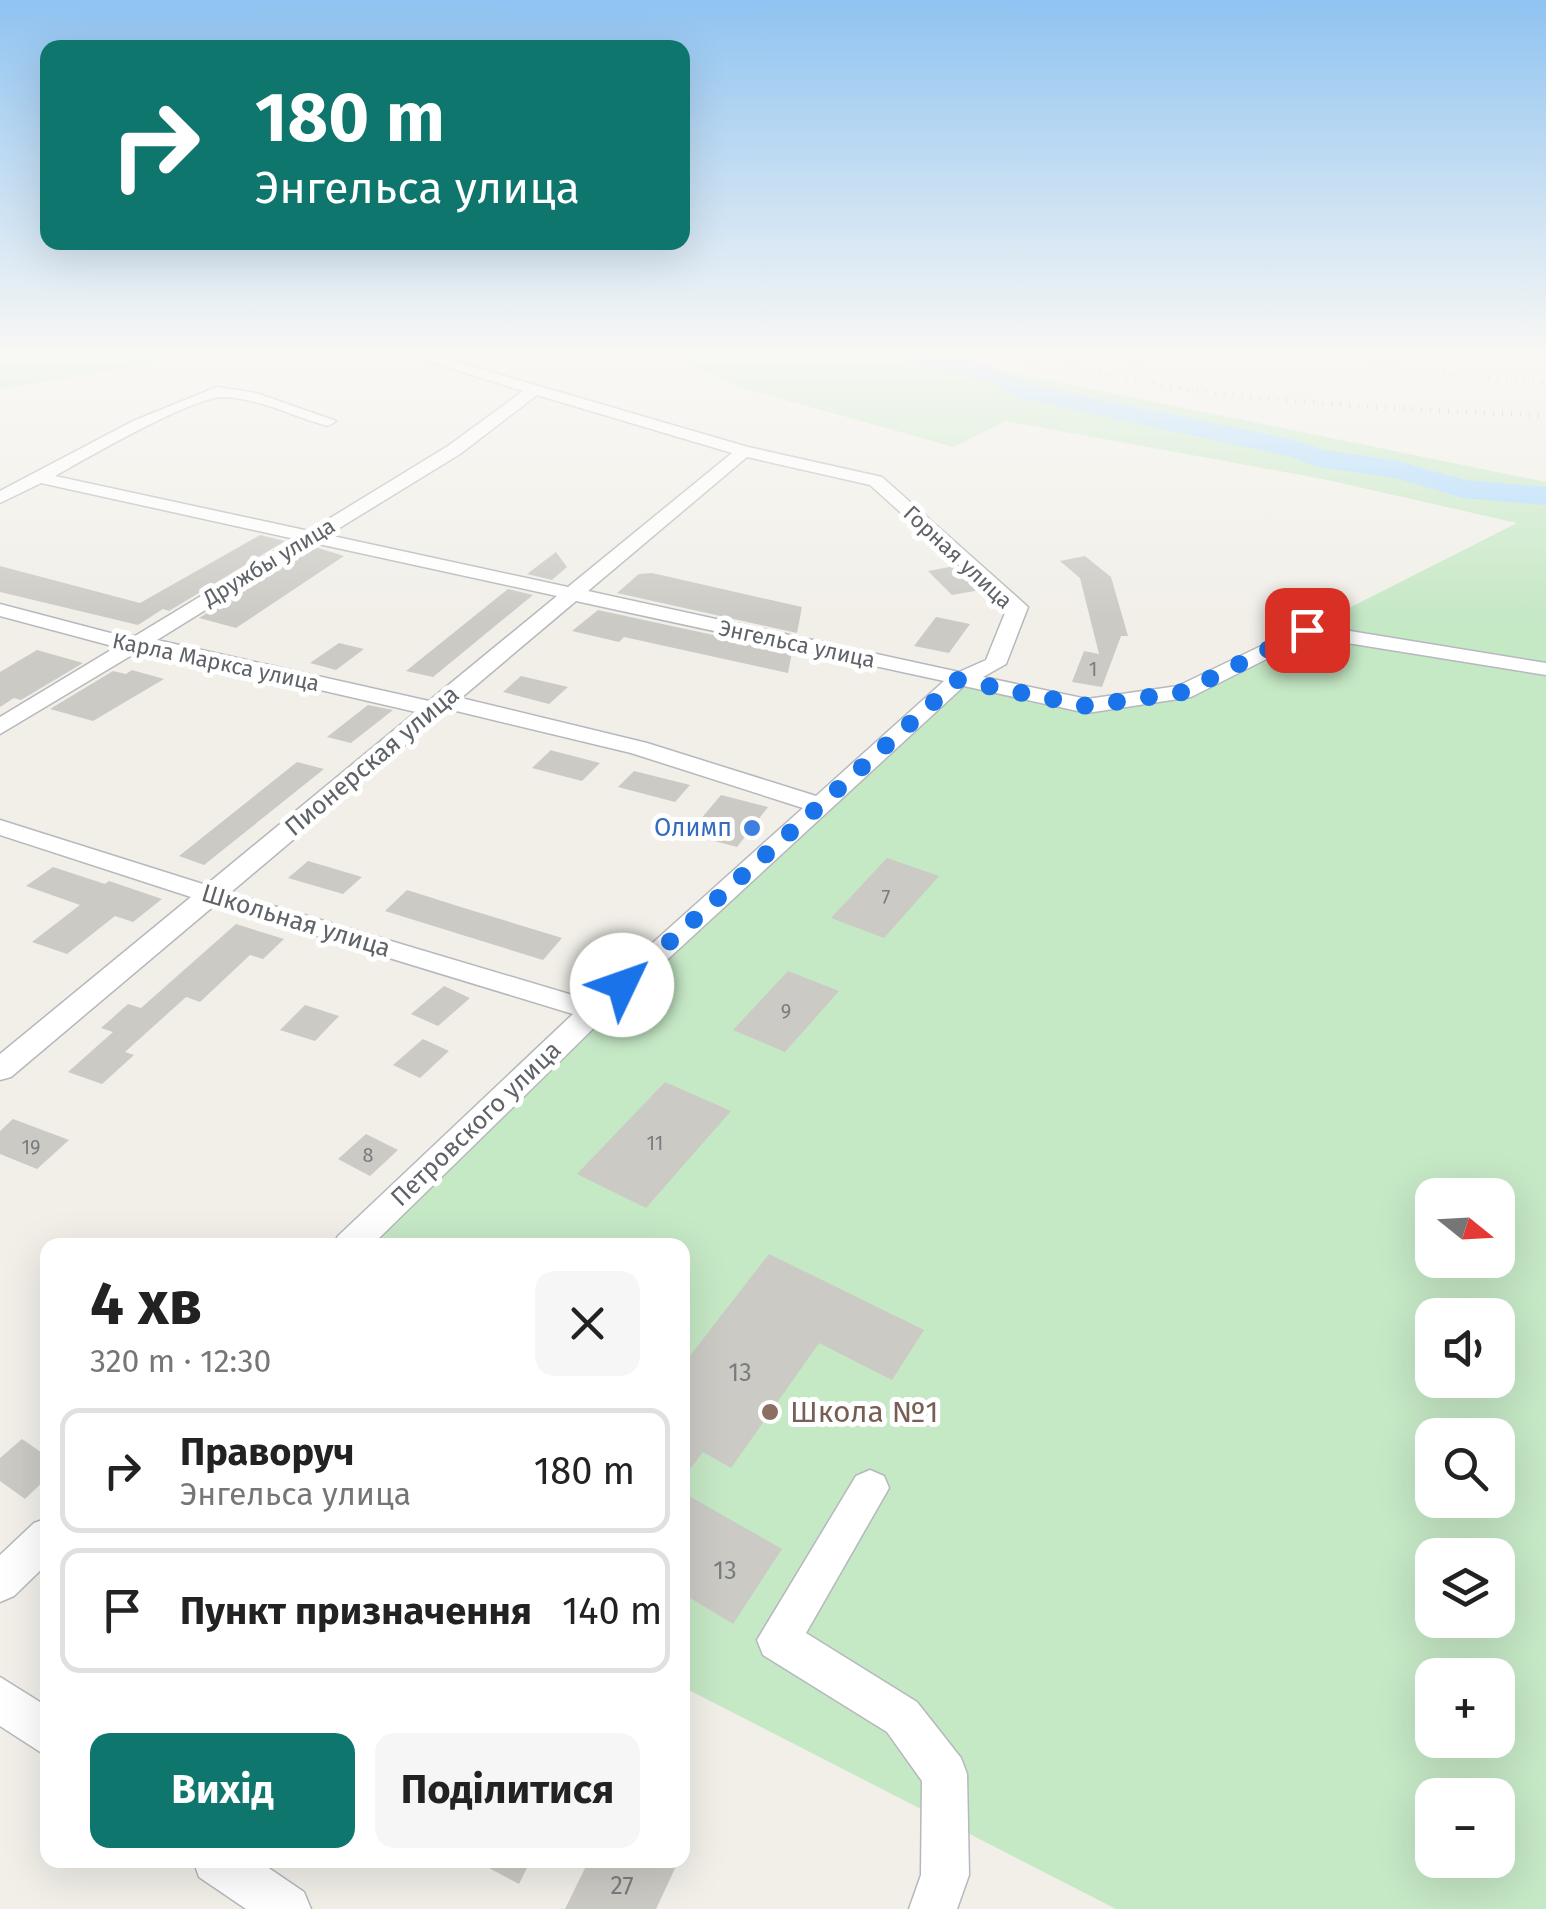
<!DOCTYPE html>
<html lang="uk">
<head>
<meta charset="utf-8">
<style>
	:root { --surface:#fff; --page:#f6f6f6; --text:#222; --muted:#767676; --line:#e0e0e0; --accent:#0f766e }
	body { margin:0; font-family:"Fira Sans",sans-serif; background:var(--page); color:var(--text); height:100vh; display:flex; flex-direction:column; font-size:38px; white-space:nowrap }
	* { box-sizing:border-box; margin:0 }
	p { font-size:32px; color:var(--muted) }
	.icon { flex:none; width:55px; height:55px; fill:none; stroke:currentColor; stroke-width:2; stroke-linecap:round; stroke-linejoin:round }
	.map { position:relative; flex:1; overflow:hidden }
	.side { position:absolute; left:40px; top:1238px; width:650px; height:630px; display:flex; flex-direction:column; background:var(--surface); border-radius:20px; box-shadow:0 10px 40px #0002 }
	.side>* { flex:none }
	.guide { position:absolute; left:40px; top:40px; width:650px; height:210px; border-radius:20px; box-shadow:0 10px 40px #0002; background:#0f766e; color:#fff; overflow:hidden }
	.needle { width:65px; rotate:108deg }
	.buttons { position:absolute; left:1415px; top:1178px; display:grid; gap:20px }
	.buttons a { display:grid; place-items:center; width:100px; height:100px; border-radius:20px; background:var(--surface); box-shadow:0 10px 40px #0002; font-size:50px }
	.pin { position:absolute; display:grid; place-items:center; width:85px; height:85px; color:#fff; margin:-42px; border-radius:20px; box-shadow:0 5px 15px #0006 }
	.me { position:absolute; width:110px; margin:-55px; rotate:48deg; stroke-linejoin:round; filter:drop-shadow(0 0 8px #0008) }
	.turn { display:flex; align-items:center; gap:35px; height:210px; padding:0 50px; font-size:45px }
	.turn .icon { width:130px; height:130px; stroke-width:2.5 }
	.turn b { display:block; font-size:70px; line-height:85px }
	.round { display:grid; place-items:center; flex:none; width:105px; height:105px; border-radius:20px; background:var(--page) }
	.summary { display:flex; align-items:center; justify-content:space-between; height:170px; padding:0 50px }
	h1 { font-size:60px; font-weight:700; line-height:75px }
	.action { display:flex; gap:20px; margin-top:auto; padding:20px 50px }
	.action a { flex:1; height:115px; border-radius:20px; background:var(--accent); color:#fff; font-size:40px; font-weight:700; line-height:115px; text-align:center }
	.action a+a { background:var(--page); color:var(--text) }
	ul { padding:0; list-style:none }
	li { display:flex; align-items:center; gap:30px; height:125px; margin:0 20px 15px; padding:0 30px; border:5px solid var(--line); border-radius:20px }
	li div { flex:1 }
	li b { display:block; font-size:38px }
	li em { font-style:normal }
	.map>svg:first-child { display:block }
</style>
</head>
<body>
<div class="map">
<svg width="1546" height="1909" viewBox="0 0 1546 1909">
	<rect width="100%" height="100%" fill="#f1efe8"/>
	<path fill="#c5e8c5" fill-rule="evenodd" d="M0,353h194l-17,7 -177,29z
		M665,353h279l54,17 548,112v1427h-430l-433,-222 -1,-442h-332l608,-565 129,26 96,-14 334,-169 -194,-44 -318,-58 -51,26 -215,-60zM1432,1195h66v65h-66zM1432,1315h66v65h-66zM1432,1435h66v65h-66zM1432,1555h66v65h-66zM1432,1675h66v65h-66zM1432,1795h66v65h-66z"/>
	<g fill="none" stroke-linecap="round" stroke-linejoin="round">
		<path fill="#aadaff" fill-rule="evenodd" d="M887,353c50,0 101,5 144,32l265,55 28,10 74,11 67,19 81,7v18l-83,-7 -68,-20 -77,-11 -30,-11 -266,-57 -32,-17 -99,-24z"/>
	</g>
	<path fill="#cccac5" d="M260,535l25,6 -116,70 -6,-2 -25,16 -138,-33v-26l140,37z
		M315,547l29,9 -108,72 -37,-10z
		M556,552l11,15 -15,13 -25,-6z
		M1085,556l26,21 17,59h-7l-19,51 -30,-5 12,-31 15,3 -19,-76 -20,-17z
		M955,566l2,3 23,21 -28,5 -24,-24z
		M652,573l150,34 -5,26 -180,-40 22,-19z
		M508,589l25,6 -100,82 -27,-6z
		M598,610l194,42 -4,21 -164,-36 -5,5 -47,-11z
		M936,617l34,7 -21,29 -35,-7z
		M339,643l25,6 -28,21 -26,-7z
		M37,650l46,13 -62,37 -7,-2 -14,9v-35z
		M132,670l32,9 -71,42 -43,-12 63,-38 13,3z
		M521,676l47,11 -19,17 -46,-12z
		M368,705l25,5 -42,33 -24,-6z
		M550,751v-1l50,13 -18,18 -50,-13z
		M297,762l27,7 -120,96 -25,-9z
		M634,771l56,14 -15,17 -57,-15z
		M721,795l47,12 -31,40 -49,-13z
		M887,858l52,18 -55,62 -53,-20z
		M308,861l54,16 -19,17 -55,-16z
		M53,867l52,17 4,-3 53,18 -29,23 -18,-6 -48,38 -35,-12 48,-37 -54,-19z
		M407,890l57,18 98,30 -19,22 -158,-49z
		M236,924l48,15 -21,20 -13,-4 -50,47 -14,-5 -61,55 9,3 -32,29 -34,-12 45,-40 -12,-4 27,-24 13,4z
		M788,971l51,20 -54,61 -52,-22z
		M444,986l26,12 -32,28 -27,-12z
		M305,1005l34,11 -24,25 -35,-11z
		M423,1039l26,12 -29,27 -27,-13z
		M665,1082l66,29 -85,97 -69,-34z
		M13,1119l56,21 -32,29 -37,-15v-23z
		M366,1134l32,16 -28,26 -32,-17z
		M769,1254l155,76 -32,50 -73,-37 -88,125 -28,-16 -21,28v-114z
		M22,1439l26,18v20l-23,22 -25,-18v-23z
		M682,1492l100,57 -49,75 -51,-31z
		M474,1860h57l-12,24z
		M589,1860h90l-23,49h-91z"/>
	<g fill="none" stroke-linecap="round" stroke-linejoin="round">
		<g stroke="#b5b8bc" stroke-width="3">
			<path id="minor" d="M403,353h23l322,94 134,30 146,130 -22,57 -23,13 104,22 91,-13 129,-62 239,39v12l-236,-38 -119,60 -104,16 -123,-27 -360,332 -232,227h-39l5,-9 235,-222 -358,-109 -204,172 -11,3v-26l191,-157 -191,-62v-15l206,65 210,-173 -274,-63 -142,85v-17l116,-70 -116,-31v-12l118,31 17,1 160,-97 -254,-56 -41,20v-12l133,-70 84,-34 39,6 80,28 -8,5c-34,-9 -69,-28 -105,-29 -31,0 -136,61 -168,79l254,55 139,-85 75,-55zM537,395l195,58 -164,134 -240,-52 132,-81zM747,457l123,28 137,123 -21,52 -27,12 -371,-81zM314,543l243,53 -128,105 -272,-61zM576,601l368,80 -128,115 -169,-53 -186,-45zM448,709l183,44 172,55 -214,192 -359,-107z
				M870,1470l14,6 5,12 -83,145 111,69 44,56 6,16 2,101 -12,34h-48l12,-34 1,-94 -35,-49 -124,-77 -6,-15 99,-164z
				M48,1518v45l-34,33 -14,6v-47l34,-32z
				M0,1677l48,30v50l-48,-31z
				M193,1860h64l47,32 7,17h-65l-47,-32z"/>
		</g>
		<use href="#minor" fill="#fff" fill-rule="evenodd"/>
		<path stroke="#b6b7b8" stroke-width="5" stroke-dasharray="1 8" stroke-linecap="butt" d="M982,353l55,14
			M1021,353c165,51 353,53 525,63
			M1090,353l73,17
			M1310,353l146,22 90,7"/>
	</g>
	<linearGradient id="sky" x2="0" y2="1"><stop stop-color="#8fc3f1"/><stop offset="0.57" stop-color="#f9f8f5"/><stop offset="1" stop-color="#f9f8f5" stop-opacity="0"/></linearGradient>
	<rect width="1546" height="620" fill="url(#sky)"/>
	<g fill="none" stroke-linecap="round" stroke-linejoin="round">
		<path stroke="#1a73e8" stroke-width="18" stroke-dasharray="0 32.4" d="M622,985l336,-305 129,26 96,-14 124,-62"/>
	</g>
	<circle fill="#3f7fe0" stroke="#fff" stroke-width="4" cx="752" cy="828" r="10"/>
	<circle fill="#8d6e63" stroke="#fff" stroke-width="4" cx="770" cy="1412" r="10"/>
	<g text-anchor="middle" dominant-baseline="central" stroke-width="10" stroke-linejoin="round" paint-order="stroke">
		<g font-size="20" fill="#7a7d7f">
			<text x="1093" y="669">1</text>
			<text x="886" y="897">7</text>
			<text x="786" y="1011">9</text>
			<text x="655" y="1143">11</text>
			<text x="31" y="1147">19</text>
			<text x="368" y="1155">8</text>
		</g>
		<g font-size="22" fill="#5f6368" stroke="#fff">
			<text transform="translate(958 557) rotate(43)">Горная улица</text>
			<text transform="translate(269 562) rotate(-31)">Дружбы улица</text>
			<text transform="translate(797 644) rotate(12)">Энгельса улица</text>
			<text transform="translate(216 662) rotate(12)">Карла Маркса улица</text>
		</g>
		<g font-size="25" fill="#5f6368" stroke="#fff">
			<text transform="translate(372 761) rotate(-40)">Пионерская улица</text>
			<text transform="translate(296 921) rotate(17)">Школьная улица</text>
			<text transform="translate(476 1124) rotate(-44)">Петровского улица</text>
		</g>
		<g font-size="25" fill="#366cbe" stroke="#fff" text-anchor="end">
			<text x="732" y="828">Олимп</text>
		</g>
		<g font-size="25" fill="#7a7d7f">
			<text x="740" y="1373">13</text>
			<text x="725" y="1571">13</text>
			<text x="622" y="1886">27</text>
		</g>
		<g font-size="30" fill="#785e54" stroke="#fff" text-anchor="start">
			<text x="790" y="1412">Школа №1</text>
		</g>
	</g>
</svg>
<div class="buttons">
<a><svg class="needle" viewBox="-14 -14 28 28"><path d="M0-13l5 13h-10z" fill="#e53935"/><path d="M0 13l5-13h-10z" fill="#767676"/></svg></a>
<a><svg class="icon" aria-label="sound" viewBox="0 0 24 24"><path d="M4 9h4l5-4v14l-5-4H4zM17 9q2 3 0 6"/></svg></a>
<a><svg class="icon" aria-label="search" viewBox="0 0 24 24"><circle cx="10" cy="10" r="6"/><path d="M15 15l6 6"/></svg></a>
<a><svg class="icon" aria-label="layers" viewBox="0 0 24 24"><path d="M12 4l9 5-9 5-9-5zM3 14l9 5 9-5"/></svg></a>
<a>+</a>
<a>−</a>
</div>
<div class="pin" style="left:1307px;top:630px;background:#d93025"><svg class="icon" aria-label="arrive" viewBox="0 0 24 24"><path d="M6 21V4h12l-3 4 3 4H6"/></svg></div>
<svg class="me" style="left:622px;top:985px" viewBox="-20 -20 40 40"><circle r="19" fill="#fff"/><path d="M0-13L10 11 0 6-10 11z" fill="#1a73e8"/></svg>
<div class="guide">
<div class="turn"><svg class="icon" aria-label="right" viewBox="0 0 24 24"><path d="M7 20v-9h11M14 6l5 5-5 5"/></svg><div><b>180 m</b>Энгельса улица</div></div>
</div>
<section class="side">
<div class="summary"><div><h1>4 хв</h1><p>320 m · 12:30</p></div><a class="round"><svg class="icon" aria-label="close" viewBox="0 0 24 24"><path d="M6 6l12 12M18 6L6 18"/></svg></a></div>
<ul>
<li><svg class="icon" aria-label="right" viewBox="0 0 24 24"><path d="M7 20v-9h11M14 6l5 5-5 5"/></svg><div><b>Праворуч</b><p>Энгельса улица</p></div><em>180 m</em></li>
<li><svg class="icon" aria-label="arrive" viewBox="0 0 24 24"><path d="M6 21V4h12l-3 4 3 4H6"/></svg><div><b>Пункт призначення</b></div><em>140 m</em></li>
</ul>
<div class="action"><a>Вихід</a><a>Поділитися</a></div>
</section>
</div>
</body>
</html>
